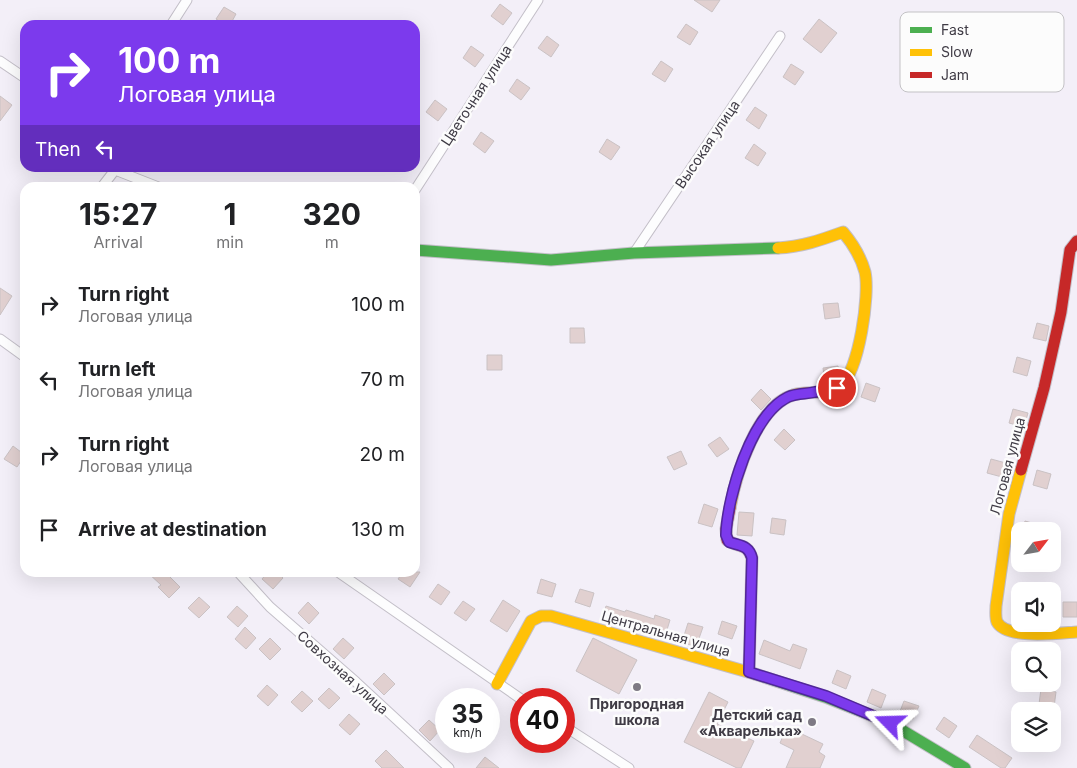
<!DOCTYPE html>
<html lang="en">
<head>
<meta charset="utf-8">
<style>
	:root { --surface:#fff; --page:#f2f2f2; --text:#202124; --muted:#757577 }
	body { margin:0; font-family:Inter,sans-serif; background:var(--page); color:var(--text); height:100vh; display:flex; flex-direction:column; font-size:19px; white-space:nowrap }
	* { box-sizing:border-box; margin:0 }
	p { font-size:16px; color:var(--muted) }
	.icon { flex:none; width:28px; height:28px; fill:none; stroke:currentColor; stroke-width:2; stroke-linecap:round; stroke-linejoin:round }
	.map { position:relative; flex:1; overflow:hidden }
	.sheet { position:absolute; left:20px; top:182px; width:400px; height:395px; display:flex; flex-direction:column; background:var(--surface); border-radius:15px; box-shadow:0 5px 20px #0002 }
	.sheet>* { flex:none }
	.guide { position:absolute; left:20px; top:20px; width:400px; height:152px; border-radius:15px; box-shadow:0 5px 20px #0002; background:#7c3aed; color:#fff; overflow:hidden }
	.needle { width:32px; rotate:59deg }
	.buttons { position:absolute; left:1011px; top:522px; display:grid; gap:10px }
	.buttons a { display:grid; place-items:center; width:50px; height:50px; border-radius:10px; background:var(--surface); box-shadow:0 5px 20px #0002; font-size:25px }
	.speed { position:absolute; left:435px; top:688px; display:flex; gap:10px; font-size:25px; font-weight:700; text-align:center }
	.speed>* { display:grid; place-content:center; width:65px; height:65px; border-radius:50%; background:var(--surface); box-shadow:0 5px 20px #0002; line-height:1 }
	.speed small { font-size:12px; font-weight:400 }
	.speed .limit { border:8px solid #d22; background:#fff; color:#111 }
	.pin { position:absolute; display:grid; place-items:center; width:42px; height:42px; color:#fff; margin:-21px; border:2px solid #fff; border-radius:50%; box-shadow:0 1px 5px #0007 }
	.me { position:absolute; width:55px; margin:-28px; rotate:292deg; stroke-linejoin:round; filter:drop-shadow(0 0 4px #0008) }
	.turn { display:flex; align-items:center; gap:18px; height:105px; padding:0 15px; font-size:22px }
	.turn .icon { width:65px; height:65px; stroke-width:2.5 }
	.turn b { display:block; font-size:35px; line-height:42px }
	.then { display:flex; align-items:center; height:48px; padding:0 15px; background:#0003; gap:10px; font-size:19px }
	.eta { display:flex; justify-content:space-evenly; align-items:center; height:85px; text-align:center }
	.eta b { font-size:30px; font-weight:700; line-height:35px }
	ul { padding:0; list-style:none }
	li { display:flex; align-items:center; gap:15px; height:75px; padding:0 15px }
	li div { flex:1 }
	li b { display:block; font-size:19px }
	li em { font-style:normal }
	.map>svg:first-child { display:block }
</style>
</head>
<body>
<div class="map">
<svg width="1077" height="768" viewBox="0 0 1077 768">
	<rect width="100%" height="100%" fill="#f3eff8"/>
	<path fill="#e1d0d0" stroke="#cac2c4" d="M694,0h26l-8,12z
		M500,4l12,9 -9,12 -12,-9z
		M224,7l12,7 -6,11h-4l-10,-6z
		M819,19l18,14 -16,20 -18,-14z
		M686,24l12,8 -8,13 -13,-8z
		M547,36l12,9 -8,12 -13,-9z
		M471,46l13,9 -9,12 -12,-9z
		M661,61l12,8 -8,13 -13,-8z
		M791,64l13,8 -9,13 -12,-8z
		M517,79l13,9 -9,12 -12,-9z
		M0,96l12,9 -12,16z
		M435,100l12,9 -9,12 -12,-9z
		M755,107l12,8 -8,14 -13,-9z
		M481,132l13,9 -9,12 -12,-9z
		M607,139l13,8 -9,13 -12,-8z
		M754,144l12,9 -8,13 -13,-8z
		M0,288l12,8 -12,19z
		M838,303l2,14 -15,2 -2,-15z
		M1037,323l12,3 -3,15 -13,-3z
		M570,328h14l1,15h-15z
		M487,355h15v15h-15z
		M1017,357l14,4 -4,15 -14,-4z
		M838,366l1,10 -2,3 -12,4 -2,-15z
		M866,383l14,5 -5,14 -14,-5z
		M761,389l10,10 -10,11 -10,-10z
		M1013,409l15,4 -4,14 -15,-4z
		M784,429l11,11 -10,10 -11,-10z
		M720,437l9,12 -12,8 -9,-12z
		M13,446l12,9 -8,12 -13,-8z
		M681,451l6,13 -13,6 -7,-13z
		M991,459l15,4 -4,14 -15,-4z
		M1037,470l14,4 -4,15 -14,-4z
		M704,504l14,5 -6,18 -14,-4z
		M739,512l15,1 -2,23 -15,-1z
		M772,518l14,2 -2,15 -14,-2z
		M1025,521l28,8v2h-31z
		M147,572h18l15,15 -11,11 -11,-11 3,-2z
		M268,572h9l6,6 -10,11 -11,-10z
		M403,572h17l-10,15 -12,-8z
		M541,579l15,5 -4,13 -15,-4z
		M438,584l12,8 -9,13 -12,-8z
		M580,589l14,4 -4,14 -15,-5z
		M199,597l11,10 -11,11 -11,-10z
		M503,600l17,11 -13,21 -17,-11z
		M463,601l12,8 -9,12 -12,-8z
		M308,602l11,11 -10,11 -11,-11z
		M1063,602h14v15h-14z
		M237,606l11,10 -10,11 -11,-10z
		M606,606l19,6 1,-2 28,9 1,-4 15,5 -4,13 -29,-9 -1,4 -19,-6 -1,2 -14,-4z
		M722,621l15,5 -5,13 -14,-5z
		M688,623l15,4 -7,20 -14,-5z
		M245,627l11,11 -10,11 -11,-10z
		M270,638l11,11 -11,11 -11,-11z
		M343,638l11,10 -10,11 -11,-10z
		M593,638l44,22 -18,34 -43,-23z
		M764,640l26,11 3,-7 14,5 -7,20 -41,-15z
		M837,670l14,6 -5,13 -14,-6z
		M384,673l11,11 -11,11 -11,-11z
		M267,685l11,10 -10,11 -11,-10z
		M329,688l11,10 -11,11 -11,-10z
		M872,689l14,6 -5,13 -14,-6z
		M1041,689l15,3 -2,15 -15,-3z
		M302,691l11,10 -11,11 -11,-10z
		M709,692l19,10 -11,22 37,17 -13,27h-4l-53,-26z
		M904,701l15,5 -6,13 -14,-5z
		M349,714l11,10 -10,11 -11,-10z
		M944,717l13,9 -8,12 -13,-9z
		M429,720l11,10 -10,11 -11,-11z
		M787,727l36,17 -4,8 6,4 -5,12h-34l8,-18 -14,-7z
		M977,735l35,23 -7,10h-4l-32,-21z
		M386,750l18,18h-22l-7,-7z
		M485,757l14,11h-23z"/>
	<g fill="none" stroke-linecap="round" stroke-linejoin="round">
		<g stroke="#c3bfc8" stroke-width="11">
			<path id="street" d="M171,25l16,-25
				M0,61l25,17
				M115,170l46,18
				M101,188l14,-18 -1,-2
				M415,190l123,-190
				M634,253l146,-217
				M0,339l25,18
				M238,572l32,35 86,75 93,86
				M338,572l183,127
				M564,726l65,42"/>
		</g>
		<g stroke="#c3bfc8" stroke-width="13">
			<path id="fast" d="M415,250l136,10 83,-7 144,-5
				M755,674l70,23 65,26 75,45"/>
		</g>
		<g stroke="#c3bfc8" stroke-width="13">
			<path id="slow" d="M1021,470l-12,44 -13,92c0,5 -1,11 1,16 10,18 63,11 80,10
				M730,508c6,-34 27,-102 63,-113 15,-5 35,1 48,-10 18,-14 29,-91 24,-113 -4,-15 -12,-28 -22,-40 -22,8 -42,15 -65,16
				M497,684l34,-63 10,-5h10l204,58"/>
		</g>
		<g stroke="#c3bfc8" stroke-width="13">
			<path id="jam" d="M1021,470l23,-82 17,-76 9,-62 7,-9
				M730,508l-4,21 1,11c11,8 20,2 25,18l-3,114"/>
		</g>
		<use href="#street" stroke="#fdfdfe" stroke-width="9"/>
		<use href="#fast" stroke="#4caf50" stroke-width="11"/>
		<use href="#slow" stroke="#ffc107" stroke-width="11"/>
		<use href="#jam" stroke="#c62828" stroke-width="11"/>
	</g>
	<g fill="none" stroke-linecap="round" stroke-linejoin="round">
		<g stroke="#51269a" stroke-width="12">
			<path id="route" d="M837,388c-7,1 -15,3 -22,4 -9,2 -19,1 -27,5 -37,18 -61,100 -62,138l3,7c11,4 20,3 23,16l-3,114 77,24 64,27"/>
		</g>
		<use href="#route" stroke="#7c3aed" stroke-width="9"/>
	</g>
	<g fill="#7e7a84" stroke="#fcfcfc" stroke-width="2">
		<circle cx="637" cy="687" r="5"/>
		<circle cx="812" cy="722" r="5"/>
	</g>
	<g text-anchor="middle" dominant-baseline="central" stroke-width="5" stroke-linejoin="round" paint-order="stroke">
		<g font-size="14" fill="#3f3b45" stroke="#fcfcfc">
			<text transform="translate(476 95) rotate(-57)">Цветочная улица</text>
			<text transform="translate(707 144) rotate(-56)">Высокая улица</text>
			<text transform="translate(1007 466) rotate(-75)">Логовая улица</text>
			<text transform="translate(666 633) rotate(16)">Центральная улица</text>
			<text transform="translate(343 672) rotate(42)">Совхозная улица</text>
		</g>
		<g font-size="14" font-weight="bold" fill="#3f3b45" stroke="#fcfcfc">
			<text x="637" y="703">Пригородная<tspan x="637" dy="16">школа</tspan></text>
			<text x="802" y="714" text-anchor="end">Детский сад<tspan x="802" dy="16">«Акварелька»</tspan></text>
		</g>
	</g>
	<rect x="900" y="12" width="164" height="80" rx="8" fill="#fcfcfc" stroke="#c3c2c5" stroke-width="1"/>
	<rect x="910" y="27" width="22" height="6" fill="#4caf50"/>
	<rect x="910" y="49" width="22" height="7" fill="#ffc107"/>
	<rect x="910" y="72" width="22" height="6" fill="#c62828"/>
	<g font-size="14" fill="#3f3b45">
		<text x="941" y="35">Fast</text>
		<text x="941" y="57">Slow</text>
		<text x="941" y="80">Jam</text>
	</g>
</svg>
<div class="buttons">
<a><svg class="needle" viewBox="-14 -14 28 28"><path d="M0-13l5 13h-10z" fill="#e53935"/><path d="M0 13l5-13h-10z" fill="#757577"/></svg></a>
<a><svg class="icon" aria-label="sound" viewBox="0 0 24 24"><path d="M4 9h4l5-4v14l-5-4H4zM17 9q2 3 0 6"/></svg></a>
<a><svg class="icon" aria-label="search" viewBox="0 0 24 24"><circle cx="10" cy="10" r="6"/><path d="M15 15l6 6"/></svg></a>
<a><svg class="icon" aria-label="layers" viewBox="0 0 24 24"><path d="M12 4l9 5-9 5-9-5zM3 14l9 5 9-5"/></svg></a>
</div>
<div class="speed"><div>35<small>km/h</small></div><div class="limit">40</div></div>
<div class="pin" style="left:837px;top:388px;background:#d93025"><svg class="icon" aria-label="arrive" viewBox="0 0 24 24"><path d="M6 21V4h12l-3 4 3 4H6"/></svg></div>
<svg class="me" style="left:890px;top:723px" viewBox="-20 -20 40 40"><path d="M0-17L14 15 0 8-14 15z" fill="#7c3aed" stroke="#fff" stroke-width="4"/></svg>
<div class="guide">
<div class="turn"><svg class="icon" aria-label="right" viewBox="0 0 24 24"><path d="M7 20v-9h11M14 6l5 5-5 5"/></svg><div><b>100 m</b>Логовая улица</div></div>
<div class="then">Then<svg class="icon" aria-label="left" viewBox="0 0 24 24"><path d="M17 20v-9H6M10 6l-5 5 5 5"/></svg></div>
</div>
<section class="sheet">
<div class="eta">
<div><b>15:27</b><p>Arrival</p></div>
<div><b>1</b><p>min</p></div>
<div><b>320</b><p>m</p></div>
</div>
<ul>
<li><svg class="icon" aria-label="right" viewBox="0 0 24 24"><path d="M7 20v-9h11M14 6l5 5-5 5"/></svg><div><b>Turn right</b><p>Логовая улица</p></div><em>100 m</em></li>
<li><svg class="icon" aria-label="left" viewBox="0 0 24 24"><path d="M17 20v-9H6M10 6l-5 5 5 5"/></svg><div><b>Turn left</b><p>Логовая улица</p></div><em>70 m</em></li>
<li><svg class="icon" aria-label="right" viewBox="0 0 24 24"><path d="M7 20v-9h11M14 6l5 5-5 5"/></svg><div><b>Turn right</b><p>Логовая улица</p></div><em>20 m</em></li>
<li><svg class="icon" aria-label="arrive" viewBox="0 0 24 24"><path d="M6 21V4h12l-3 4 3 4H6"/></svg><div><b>Arrive at destination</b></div><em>130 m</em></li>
</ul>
</section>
</div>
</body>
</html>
